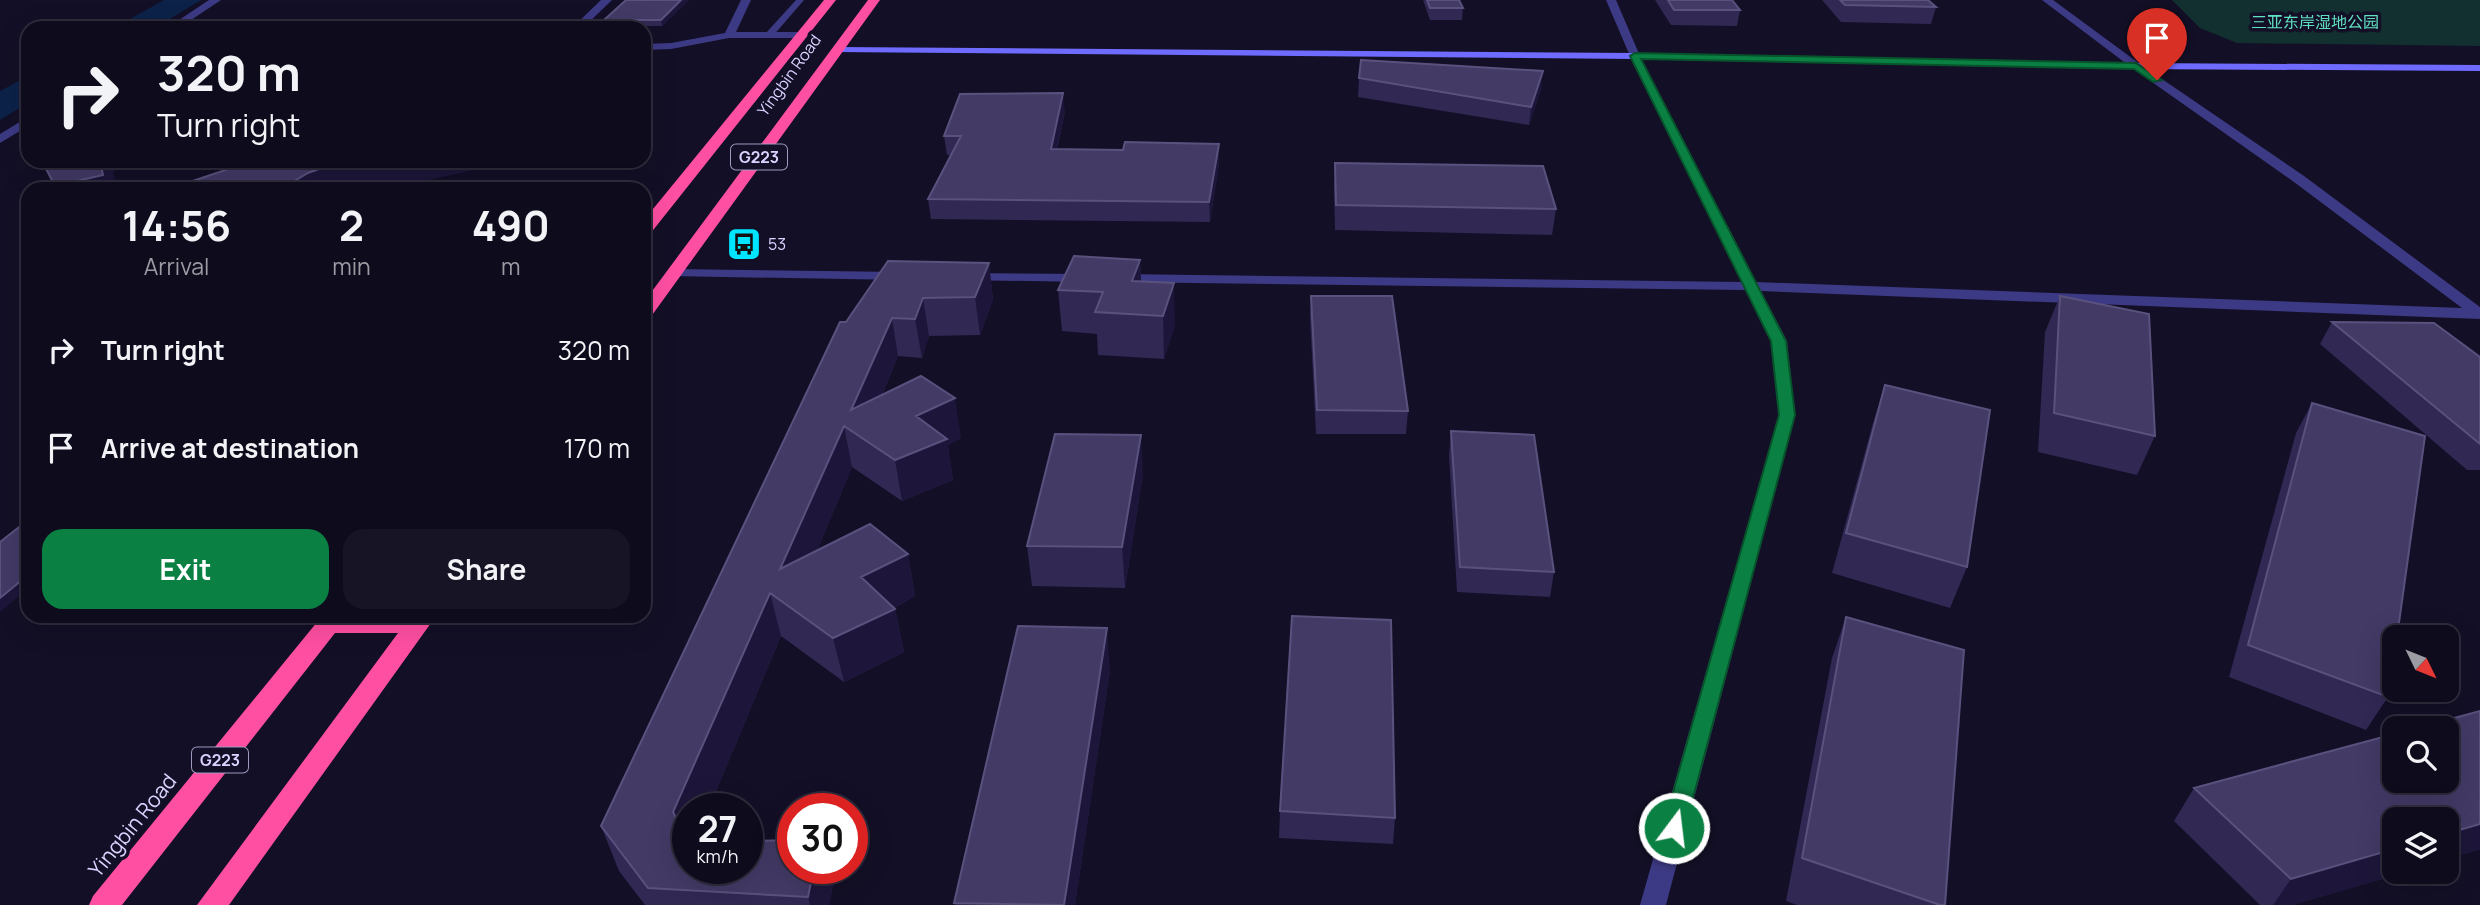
<!DOCTYPE html>
<html lang="en">
<head>
<meta charset="utf-8">
<style>
	:root { --surface:#0e0b1c; --page:#171425; --text:#f1f3f6; --muted:#9b9ba3; --line:#2e2b3b; --accent:#0b8043 }
	body { margin:0; font-family:Manrope,"Noto Sans SC",sans-serif; background:var(--page); color:var(--text); height:100vh; display:flex; flex-direction:column; font-size:26px; white-space:nowrap }
	* { box-sizing:border-box; margin:0 }
	p { font-size:23px; color:var(--muted) }
	.icon { flex:none; width:38px; height:38px; fill:none; stroke:currentColor; stroke-width:2; stroke-linecap:round; stroke-linejoin:round }
	.map { position:relative; flex:1; overflow:hidden }
	.details { position:absolute; left:21px; top:182px; width:630px; height:441px; display:flex; flex-direction:column; background:var(--surface); border-radius:21px; box-shadow:0 7px 28px #0002,0 0 0 2px var(--line) }
	.details>* { flex:none }
	.hud { position:absolute; left:21px; top:21px; width:630px; height:147px; border-radius:21px; box-shadow:0 7px 28px #0002,0 0 0 2px var(--line); background:#0e0b1c; color:var(--text); overflow:hidden }
	.needle { width:46px; rotate:133deg }
	.controls { position:absolute; left:2382px; top:625px; display:grid; gap:14px }
	.controls a { display:grid; place-items:center; width:77px; height:77px; border-radius:14px; background:var(--surface); box-shadow:0 7px 28px #0002,0 0 0 2px var(--line); font-size:35px }
	.speed { position:absolute; left:672px; top:793px; display:flex; gap:14px; font-size:35px; font-weight:700; text-align:center }
	.speed>* { display:grid; place-content:center; width:91px; height:91px; border-radius:50%; background:var(--surface); box-shadow:0 7px 28px #0002,0 0 0 2px var(--line); line-height:1 }
	.speed small { font-size:18px; font-weight:400 }
	.speed .limit { border:10px solid #d22; background:#fff; color:#111 }
	.pin { position:absolute; display:grid; place-items:center; width:60px; height:60px; color:#fff; margin:-72px -30px; border-radius:50% 50% 50% 0; rotate:-45deg; box-shadow:0 0 7px #0007 }
	.pin .icon { rotate:45deg }
	.me { position:absolute; width:77px; margin:-38px; rotate:15deg; stroke-linejoin:round; filter:drop-shadow(0 0 5px #0008) }
	.turn { display:flex; align-items:center; gap:24px; height:147px; padding:0 21px; font-size:32px }
	.turn .icon { width:91px; height:91px; stroke-width:2.5 }
	.turn b { display:block; font-size:49px; line-height:60px }
	.eta { display:flex; justify-content:space-evenly; align-items:center; height:119px; text-align:center }
	.eta b { font-size:42px; font-weight:700; line-height:49px }
	.action { display:flex; gap:14px; margin-top:auto; padding:14px 21px }
	.action a { flex:1; height:80px; border-radius:21px; background:var(--accent); color:#fff; font-size:28px; font-weight:700; line-height:80px; text-align:center }
	.action a+a { background:var(--page); color:var(--text) }
	ul { padding:0; list-style:none }
	li { display:flex; align-items:center; gap:21px; height:98px; padding:0 21px }
	li div { flex:1 }
	li b { display:block; font-size:26px }
	li em { font-style:normal }
	.map>svg:first-child { display:block }
</style>
</head>
<body>
<div class="map">
<svg width="2480" height="905" viewBox="0 0 2480 905">
	<rect width="100%" height="100%" fill="#130f26"/>
	<path fill="#12302f" d="M2172,0h308v46l-243,-3 -37,-15z"/>
	<path fill="#0c2248" d="M164,0h37l-46,28h-41z
		M28,76v27l-28,17v-29z"/>
	<g fill="none" stroke-linecap="round" stroke-linejoin="round">
		<path fill="#3d3a85" fill-rule="evenodd" d="M796,0h8l-32,37h-6v-4z"/>
		<path fill="#3d3a85" fill-rule="evenodd" d="M209,0h12l-42,28h-12z
			M601,0h11l-29,28h-11z
			M741,0h10l-15,32h65l5,3 -5,3h-72l-58,11 -27,1v-6l27,-1 54,-10z
			M1606,0h10l24,56 116,226 706,26 -168,-126 -162,-114 -90,-68h11l87,64 164,112 176,131v12l-719,-28 26,50 8,74 -129,490h-26l139,-490 -8,-74 -25,-51 -627,-8 -7,-4 7,-4 623,8 -112,-226z
			M28,117v9l-28,17v-9z
			M674,269l228,3 7,4 -7,4 -233,-4 -2,-3 2,-3z
			M968,273l119,1 7,4 -7,4 -124,-2 -2,-3 2,-3z"/>
		<path fill="#6f6bff" fill-rule="evenodd" d="M838,47l797,6 501,10 344,2v6l-344,-2 -501,-10 -801,-7 -1,-2z"/>
		<path fill="#ff4fa3" fill-rule="evenodd" d="M824,0h12l-186,234 -6,2v-16z
			M868,0h12l-230,318 -6,1v-17z
			M322,616h114l-207,289h-32l201,-272h-63l-213,272h-33l4,-9z"/>
	</g>
	<path fill="#312854" d="M689,0l-27,26h-57l-1,-6z
		M1423,0h36l4,8 -1,12h-32z
		M1655,0h77l8,10 -3,16 -66,-1z
		M1822,0h106l8,7 -5,17 -90,-2z
		M1359,78l182,11 -12,36 -171,-28z
		M1065,112l-8,37 66,1 96,-6v20l-9,58 -279,-3 -3,-20 23,-44h-4l-3,-19z
		M1335,163l221,46 -4,26 -217,-5 -1,-43z
		M1140,260l1,21 34,44 -11,34 -66,-4 -1,-21 -35,-3 -4,-41z
		M989,263l4,37 -13,35 -51,1 -7,22 -24,-2 -16,39 79,43 -13,7 5,35 -51,21 -50,-34 -35,84 91,3 7,42 -21,12 1,1 9,43 -60,30 -63,-46 -72,172h-21v60l145,17 -4,20h-184l-26,-34 -18,-45 245,-504z
		M1311,296l97,115 -2,23h-90l-6,-116z
		M2060,296l95,140 -18,39 -99,-23 7,-120z
		M2332,322l148,35v113h-13l-147,-126z
		M1885,385l82,182 -17,41 -118,-35 41,-150z
		M2312,403l76,294 -22,33 -137,-53 67,-244z
		M1451,431l103,141 -4,25 -93,-5 -8,-137z
		M1143,474l-18,114 -93,-2 -5,-40z
		M1846,617l99,288h-148l-11,-4 46,-243z
		M1110,670l-35,235h-120l-1,-2z
		M2194,788l200,84h12l-114,33h-32l-86,-84z
		M1280,811l115,7 -2,26 -114,-6z"/>
	<path fill="#1d163a" d="M681,0h8l-27,26 -1,-6z
		M1543,71l-2,18 -12,36 2,-18z
		M1063,93l2,19 -13,56 -1,-19z
		M1219,144v20l-9,58 -1,-20z
		M100,161h23l-10,11 4,17h-61l-1,-3z
		M341,161h172l-124,28h-108l27,-16z
		M1140,260l2,41 -10,-20z
		M989,263l4,37 -13,35 -5,-38z
		M1174,283l1,42 -11,34 -1,-43z
		M923,298l6,38 -7,22 -7,-39z
		M892,318l6,38 -35,83 -12,-29z
		M955,398l6,40 -13,7 5,35 -51,21 -7,-41 21,-44z
		M844,426l8,41 -59,142 -13,-40z
		M1141,435l2,39 -18,114 -3,-41z
		M908,554l7,42 -44,24 -10,-43z
		M28,575v14l-28,23v-14z
		M770,593l11,43 -72,172h-21v46l-15,-42z
		M895,609l9,43 -60,30 -11,-44z
		M1107,628l3,42 -35,235h-11z
		M2480,824v26l-34,9v-25z
		M2394,849v23h12l-114,33h-19l18,-26z
		M814,868h15l4,17 -4,20h-19l-2,-8z"/>
	<path fill="#433a66" stroke="#5a527e" stroke-width="2" d="M626,0h55l-20,20h-57z
		M1427,0h32l4,8h-33z
		M1668,0h64l8,10h-66z
		M1840,0h88l8,7 -91,-2z
		M1361,60l182,11 -12,36 -172,-29z
		M1063,93l-12,56 72,1 2,-8 94,2 -10,58 -281,-3 33,-63h-17l16,-42z
		M42,161h58l3,14 -48,11z
		M252,161h89l-33,12 -27,16h-112z
		M1335,163l208,3 13,43 -220,-4z
		M1074,256l66,4 -8,21 42,2 -11,33 -68,-4 8,-20 -45,-2z
		M888,261l101,2 -14,34 -52,1 -8,21 -23,-1 -41,92 70,-34 34,22 -39,18 31,23 -52,21 -51,-34 -64,143 90,-45 38,30 -47,23 34,32 -62,29 -63,-45 -97,219 15,30v26h59v-27l46,-1v28h21l-6,29 -160,-9 -47,-62 239,-504h6z
		M1311,296h81l16,115 -91,-1z
		M2060,296l89,18 6,122 -101,-23z
		M2332,322l102,1 46,34v87z
		M1885,385l105,25 -23,157 -121,-34z
		M2312,403l113,33 -28,201h-3v21l-6,39 -140,-52z
		M1451,431l83,4 20,137 -94,-5z
		M1055,434l86,1 -19,112 -95,-1z
		M28,520v55l-28,23v-56z
		M1292,616l99,4 4,198 -115,-7z
		M1846,617l118,33 -19,255h-5l-138,-47z
		M1018,626l89,2 -43,277 -110,-2z
		M2480,711v113l-34,10v-15h-52v30l-103,30 -97,-91 200,-54v46h52v-52h-29z"/>
	<path fill="#0b8043" stroke="#07532c" stroke-width="2" d="M1635,53l501,10 26,17 -9,2 -19,-13 -493,-10 145,282 9,74 -110,413 -3,6 -8,3 -8,-3 -3,-6 116,-413 -8,-74 -141,-285z"/>
	<defs>
		<g id="bus-square" transform="scale(1.75)"><rect x="-9" y="-9" width="18" height="18" rx="4" fill="#00e5ff" stroke="#130f26"/><path d="M-5-6H5V4H4V6H2V4H-2V6H-4V4H-5ZM-3.5-4V0h7V-4ZM-3.5 1.2v1.5H-2V1.2ZM2 1.2v1.5H3.5V1.2Z" fill="#111"/></g>
	</defs>
	<g fill-rule="evenodd">
		<use href="#bus-square" x="744" y="244"/>
	</g>
	<g text-anchor="middle" dominant-baseline="central" stroke-width="7" stroke-linejoin="round" paint-order="stroke">
		<g font-size="16" fill="#5fe0c0" stroke="#130f26">
			<text x="2315" y="22">三亚东岸湿地公园</text>
		</g>
		<g font-size="16" fill="#d9d4ff" stroke="#130f26">
			<text transform="translate(789 75) rotate(-54)">Yingbin Road</text>
		</g>
		<g fill="#130f26" stroke="#9e99be" stroke-width="2">
			<rect x="731" y="144.5" width="56" height="25" rx="5"/>
			<rect x="192" y="747.5" width="56" height="25" rx="5"/>
		</g>
		<g font-size="16" font-weight="bold" fill="#d9d4ff">
			<text x="759" y="157">G223</text>
			<text x="220" y="760">G223</text>
		</g>
		<g font-size="16" fill="#d9d4ff" stroke="#130f26" text-anchor="start">
			<text x="768" y="244">53</text>
		</g>
		<g font-size="21" fill="#d9d4ff" stroke="#130f26">
			<text transform="translate(132 825) rotate(-51)">Yingbin Road</text>
		</g>
	</g>
</svg>
<div class="controls">
<a><svg class="needle" viewBox="-14 -14 28 28"><path d="M0-13l5 13h-10z" fill="#e53935"/><path d="M0 13l5-13h-10z" fill="#9b9ba3"/></svg></a>
<a><svg class="icon" aria-label="search" viewBox="0 0 24 24"><circle cx="10" cy="10" r="6"/><path d="M15 15l6 6"/></svg></a>
<a><svg class="icon" aria-label="layers" viewBox="0 0 24 24"><path d="M12 4l9 5-9 5-9-5zM3 14l9 5 9-5"/></svg></a>
</div>
<div class="speed"><div>27<small>km/h</small></div><div class="limit">30</div></div>
<div class="pin" style="left:2157px;top:80px;background:#d93025"><svg class="icon" aria-label="arrive" viewBox="0 0 24 24"><path d="M6 21V4h12l-3 4 3 4H6"/></svg></div>
<svg class="me" style="left:1674px;top:828px" viewBox="-20 -20 40 40"><circle r="17" fill="#0b8043" stroke="#fff" stroke-width="3"/><path d="M0-11L8 9 0 5-8 9z" fill="#fff"/></svg>
<div class="hud">
<div class="turn"><svg class="icon" aria-label="right" viewBox="0 0 24 24"><path d="M7 20v-9h11M14 6l5 5-5 5"/></svg><div><b>320 m</b>Turn right</div></div>
</div>
<section class="details">
<div class="eta">
<div><b>14:56</b><p>Arrival</p></div>
<div><b>2</b><p>min</p></div>
<div><b>490</b><p>m</p></div>
</div>
<ul>
<li><svg class="icon" aria-label="right" viewBox="0 0 24 24"><path d="M7 20v-9h11M14 6l5 5-5 5"/></svg><div><b>Turn right</b></div><em>320 m</em></li>
<li><svg class="icon" aria-label="arrive" viewBox="0 0 24 24"><path d="M6 21V4h12l-3 4 3 4H6"/></svg><div><b>Arrive at destination</b></div><em>170 m</em></li>
</ul>
<div class="action"><a>Exit</a><a>Share</a></div>
</section>
</div>
</body>
</html>
